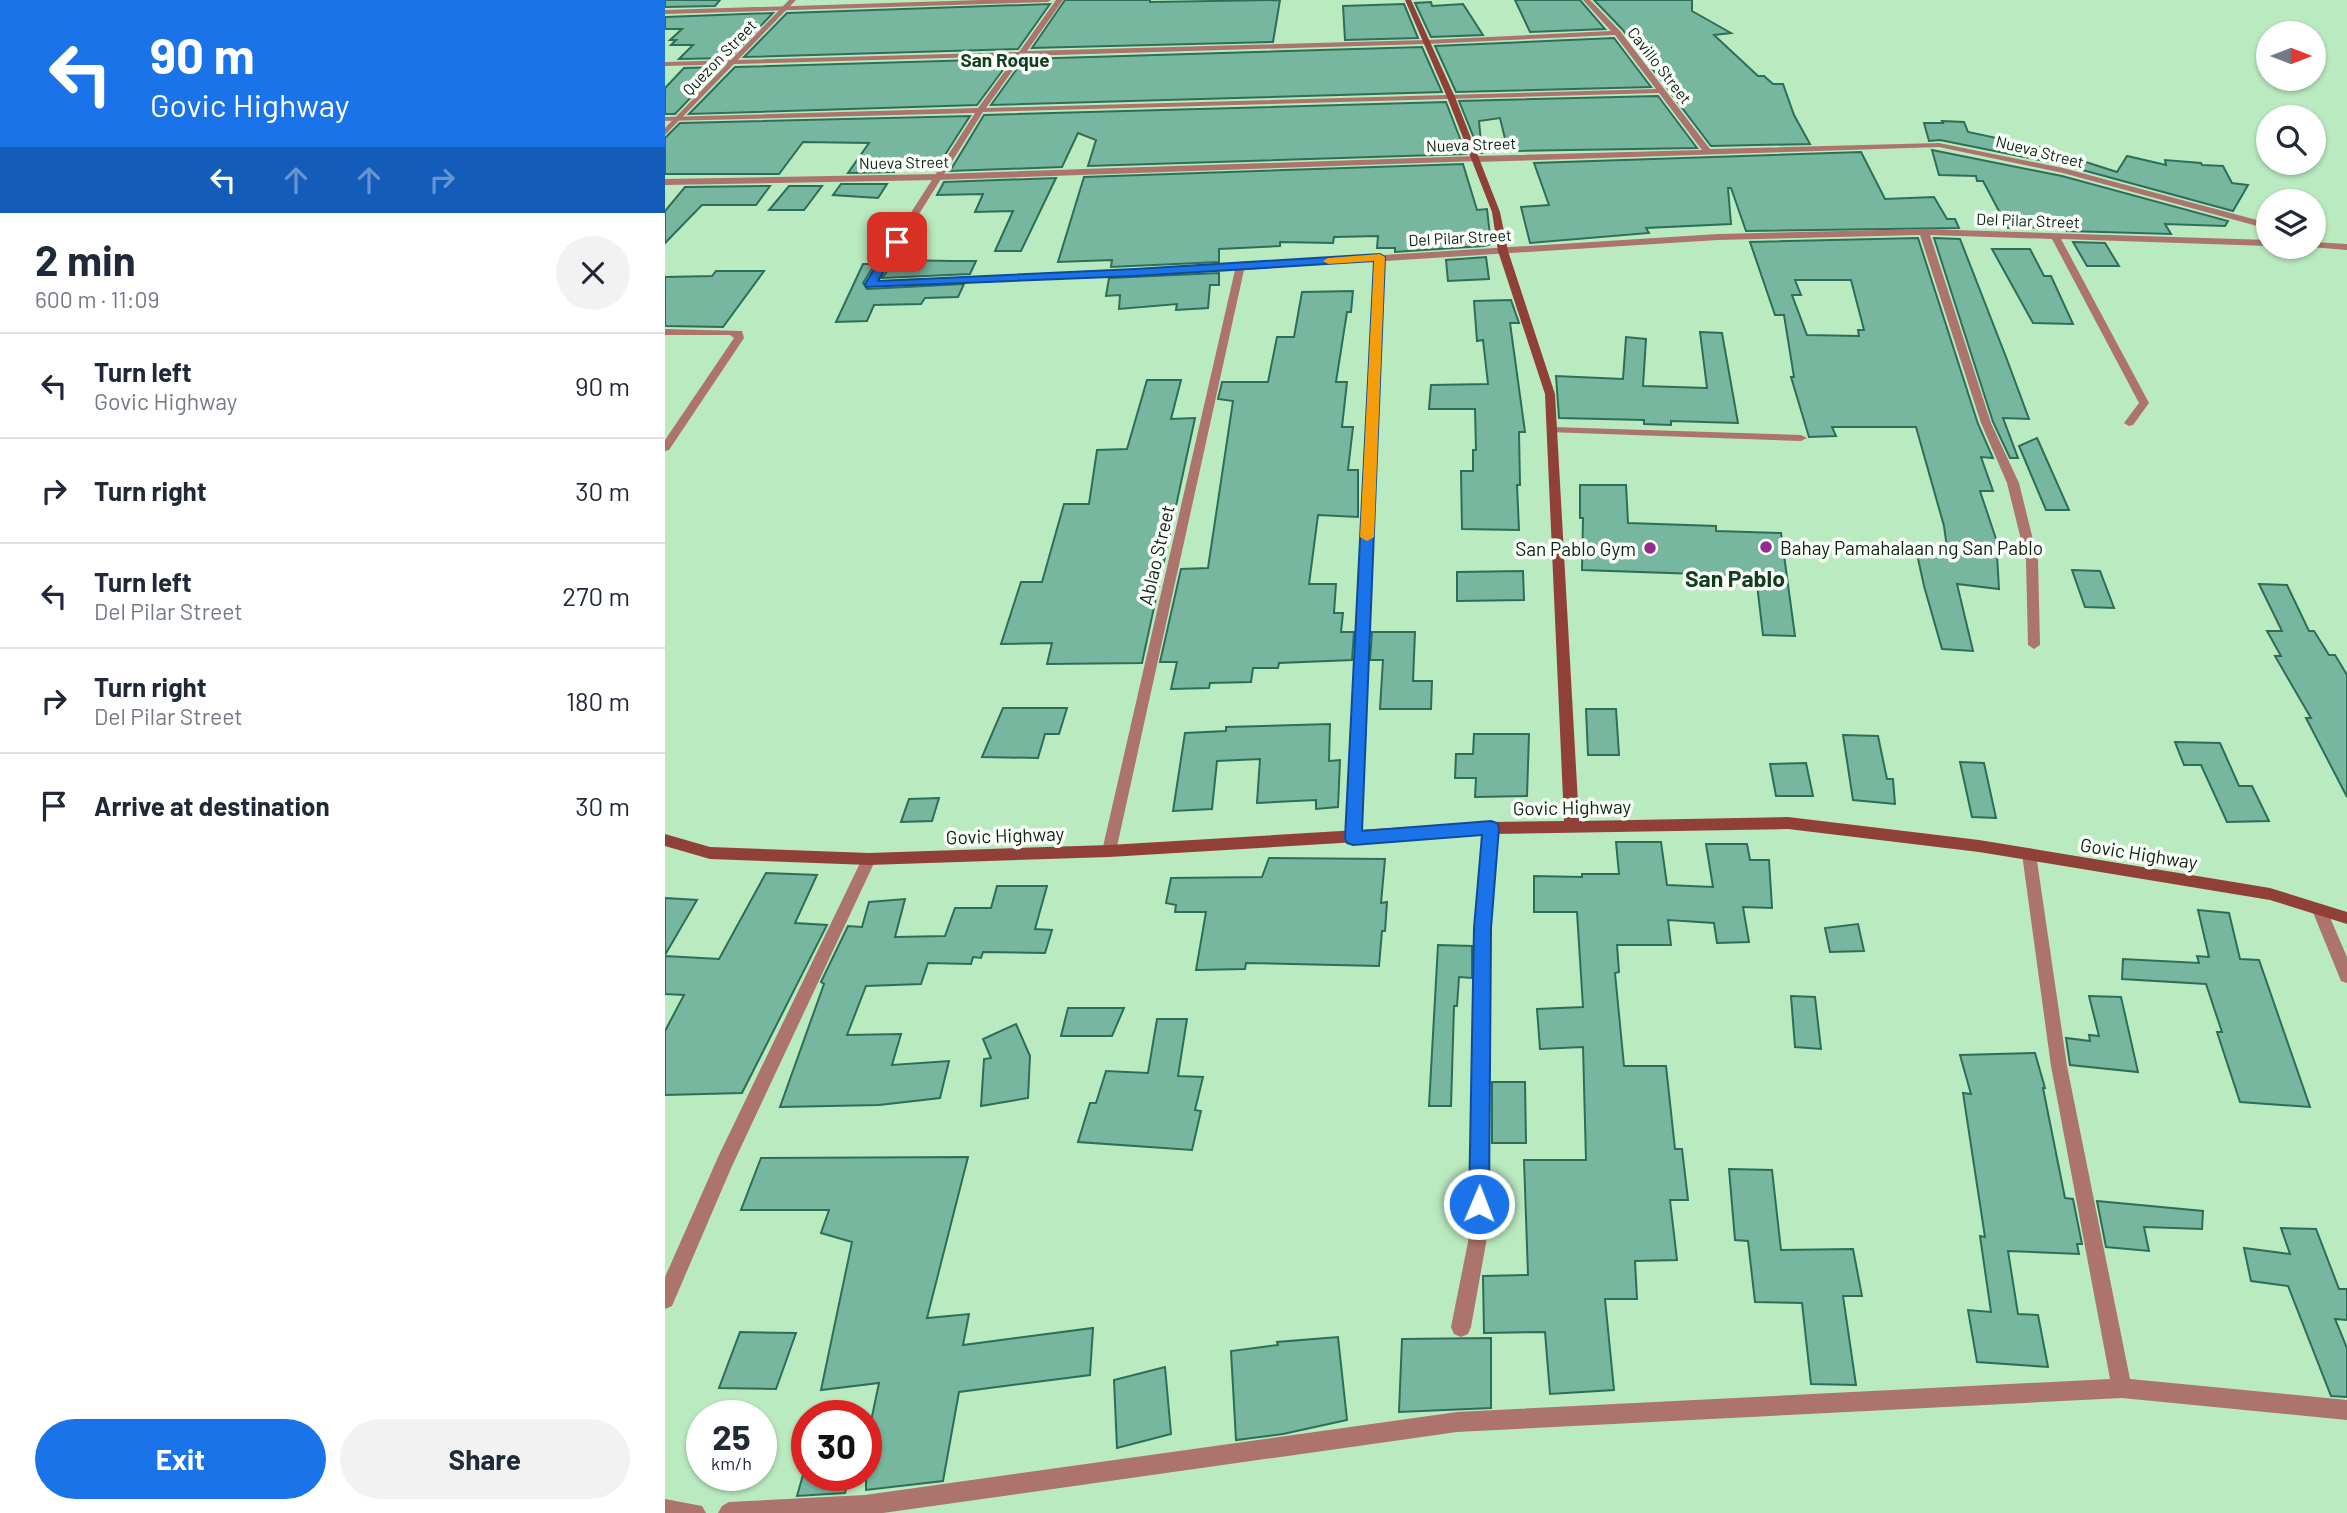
<!DOCTYPE html>
<html lang="en">
<head>
<meta charset="utf-8">
<style>
	:root { --surface:#fff; --page:#f2f2f3; --text:#1f2937; --muted:#747a83; --line:#e0e1e3; --accent:#1a73e8 }
	body { margin:0; font-family:Barlow,sans-serif; background:var(--page); color:var(--text); height:100vh; display:flex; flex-direction:column; font-size:26px; white-space:nowrap }
	* { box-sizing:border-box; margin:0 }
	p { font-size:23px; color:var(--muted) }
	.icon { flex:none; width:38px; height:38px; fill:none; stroke:currentColor; stroke-width:2; stroke-linecap:round; stroke-linejoin:round }
	.map { position:relative; flex:1; overflow:hidden }
	.side { display:flex; flex-direction:column; background:var(--surface); width:665px }
	.side>* { flex:none }
	.hud { background:#1a73e8; color:#fff; overflow:hidden }
	.needle { width:46px; rotate:90deg }
	.tools { position:absolute; left:1591px; top:21px; display:grid; gap:14px }
	.tools a { display:grid; place-items:center; width:70px; height:70px; border-radius:50%; background:var(--surface); box-shadow:0 2px 5px #0004; font-size:35px }
	.speed { position:absolute; left:21px; top:1400px; display:flex; gap:14px; font-size:35px; font-weight:700; text-align:center }
	.speed>* { display:grid; place-content:center; width:91px; height:91px; border-radius:50%; background:var(--surface); box-shadow:0 2px 5px #0004; line-height:1 }
	.speed small { font-size:18px; font-weight:400 }
	.speed .limit { border:10px solid #d22; background:#fff; color:#111 }
	.pin { position:absolute; display:grid; place-items:center; width:60px; height:60px; color:#fff; margin:-30px; border-radius:14px; box-shadow:0 4px 10px #0006 }
	.me { position:absolute; width:77px; margin:-38px; rotate:1deg; stroke-linejoin:round; filter:drop-shadow(0 0 5px #0008) }
	.turn { display:flex; align-items:center; gap:24px; height:147px; padding:0 35px; font-size:32px }
	.turn .icon { width:91px; height:91px; stroke-width:2.5 }
	.turn b { display:block; font-size:49px; line-height:60px }
	.lanes { display:flex; align-items:center; height:66px; padding:0 35px; background:#0003; justify-content:center; gap:35px; direction:ltr }
	.lanes .off { opacity:.35 }
	.round { display:grid; place-items:center; flex:none; width:74px; height:74px; border-radius:37px; background:var(--page) }
	.summary { display:flex; align-items:center; justify-content:space-between; height:119px; padding:0 35px }
	h1 { font-size:42px; font-weight:700; line-height:52px }
	.primary-button { display:flex; gap:14px; margin-top:auto; padding:14px 35px }
	.primary-button a { flex:1; height:80px; border-radius:42px; background:var(--accent); color:#fff; font-size:28px; font-weight:700; line-height:80px; text-align:center }
	.primary-button a+a { background:var(--page); color:var(--text) }
	ul { padding:0; list-style:none }
	li { display:flex; align-items:center; gap:21px; height:105px; padding:0 35px; border-top:2px solid var(--line) }
	li div { flex:1 }
	li b { display:block; font-size:26px }
	li em { font-style:normal }
	main { display:flex; flex:1; min-height:0 }
	.map>svg:first-child { display:block }
</style>
</head>
<body>
<main>
<section class="side">
<div class="hud">
<div class="turn"><svg class="icon" aria-label="left" viewBox="0 0 24 24"><path d="M17 20v-9H6M10 6l-5 5 5 5"/></svg><div><b>90 m</b>Govic Highway</div></div>
<div class="lanes"><svg class="icon" aria-label="left" viewBox="0 0 24 24"><path d="M17 20v-9H6M10 6l-5 5 5 5"/></svg><svg class="icon off" aria-label="ahead" viewBox="0 0 24 24"><path d="M12 20V5M6 11l6-6 6 6"/></svg><svg class="icon off" aria-label="ahead" viewBox="0 0 24 24"><path d="M12 20V5M6 11l6-6 6 6"/></svg><svg class="icon off" aria-label="right" viewBox="0 0 24 24"><path d="M7 20v-9h11M14 6l5 5-5 5"/></svg></div>
</div>
<div class="summary"><div><h1>2 min</h1><p>600 m · 11:09</p></div><a class="round"><svg class="icon" aria-label="close" viewBox="0 0 24 24"><path d="M6 6l12 12M18 6L6 18"/></svg></a></div>
<ul>
<li><svg class="icon" aria-label="left" viewBox="0 0 24 24"><path d="M17 20v-9H6M10 6l-5 5 5 5"/></svg><div><b>Turn left</b><p>Govic Highway</p></div><em>90 m</em></li>
<li><svg class="icon" aria-label="right" viewBox="0 0 24 24"><path d="M7 20v-9h11M14 6l5 5-5 5"/></svg><div><b>Turn right</b></div><em>30 m</em></li>
<li><svg class="icon" aria-label="left" viewBox="0 0 24 24"><path d="M17 20v-9H6M10 6l-5 5 5 5"/></svg><div><b>Turn left</b><p>Del Pilar Street</p></div><em>270 m</em></li>
<li><svg class="icon" aria-label="right" viewBox="0 0 24 24"><path d="M7 20v-9h11M14 6l5 5-5 5"/></svg><div><b>Turn right</b><p>Del Pilar Street</p></div><em>180 m</em></li>
<li><svg class="icon" aria-label="arrive" viewBox="0 0 24 24"><path d="M6 21V4h12l-3 4 3 4H6"/></svg><div><b>Arrive at destination</b></div><em>30 m</em></li>
</ul>
<div class="primary-button"><a>Exit</a><a>Share</a></div>
</section>
<div class="map">
<svg width="1682" height="1513" viewBox="0 0 1682 1513">
	<rect width="100%" height="100%" fill="#baeac0"/>
	<path fill="#77b79f" stroke="#2d6e58" stroke-width="2" fill-rule="evenodd" d="M0,0h55l-5,6 -50,1z
		M400,0h85v2l130,-2 -7,42 -241,6z
		M850,0h65l25,29 -75,3z
		M929,0h98v11l39,22 -17,2 44,41h6l9,8h10l11,31 16,29 -99,2 -89,-117z
		M766,2l1,4 31,-2 20,31 -52,2 -16,-34z
		M385,4l-32,45 -274,8 43,-44z
		M739,4l14,34 -73,2 -2,-34z
		M108,13l-43,45 -51,1 14,-14h-22l5,-5h-6l12,-11h-17v-12z
		M949,38l37,49 -195,5 -21,-46z
		M757,47l20,45 -451,13 33,-46z
		M346,59l-34,46 -288,9 46,-47z
		M55,67l-45,47h-10v-26l19,-20z
		M993,96l39,52 -189,3 -8,-33 -21,3 3,32h-2l-21,-52z
		M781,102l20,52 -378,12 8,-26 -18,-7 -16,34 -112,4 34,-56z
		M305,116l-29,45h-40l-7,11 -46,1 21,-30 -66,-1 -24,32h-114v-36l15,-15z
		M1277,121l22,1 4,10 71,15 78,25 10,-16 39,9 -1,-5 36,3 1,2 21,1 9,17 16,2 -15,26 -169,-46 -124,-25 -11,1 -5,-18h19z
		M1267,150l130,26 166,45 -3,5 -60,-2 6,10 -104,-3 -2,-4 -57,1 -25,-47h-6l-1,-5 -37,-1z
		M1196,152l24,47 49,-2 13,22h8l4,9 -213,3 -15,-43h-3l3,36 -85,4 3,5 -119,10 -9,-36 28,-2 -15,-42z
		M798,164l14,46 10,-1 4,35 -7,2 -89,6v-4h-18l1,-12 -44,1 -1,6 -53,-1v4l-61,3v13l-108,5 1,-7 -54,2 26,-85z
		M391,178l-35,73h-26l18,-40 -38,1 8,-18 -46,1 7,-13z
		M176,184h46l-9,14 -45,-3z
		M105,186l-14,19h-54l-37,38v-32l20,-24z
		M124,186h33l-18,24h-35z
		M1253,238l60,186 15,34 -12,-1 12,34h-13l16,48 3,50 -42,-5 16,67 -31,-2 -18,-63 -7,-32 31,1 -4,-29 -28,-99h-84l4,9 -27,1 -18,-60h3l-10,-62h-9l-25,-73zM1130,280h56l13,50h-6l1,6 -52,-1 -15,-40h9z
		M1269,238l26,1 46,118 23,62 -26,-1 15,40h-8l-17,-36z
		M1408,242l32,1 14,23h-32z
		M1327,249h38l14,27h7l22,48 -40,-1z
		M821,257l3,22 -41,2 -2,-21z
		M231,260l57,1h23l-6,13 -88,4z
		M198,264h12l-12,19 4,6 97,-5 -6,13 -33,1 -4,6 -47,1 -7,16 -31,1z
		M51,271h48l-41,56 -58,-1v-49l47,-1z
		M554,273v12h-9l-2,23 -32,2 1,-6 -58,5 1,-14 -14,1 3,-18z
		M688,291l-2,21h-4l-11,70h11l-5,45h11l-5,43h10v47l-40,-2 -9,69h27l-2,29h9l-2,19h13l-2,28 -73,3 -1,5h-25l-2,14 -41,1 -1,5 -38,1 6,-27h-17l21,-93 27,-1 25,-167 -15,-2 4,-17h46l9,-45h17l8,-45z
		M846,300l8,23h-9l15,109h-6l1,53h-3l2,45 -57,-1 -1,-58h12v-21h3l-1,-41h-46l2,-24 57,-1 -5,-44 -6,1 -3,-40z
		M1035,332l22,1 16,90 -67,-2v4l-27,-1v-4l-85,-2 -3,-42 67,3 3,-42 20,2 -3,47 64,2z
		M482,380h34l-10,39 24,-1 -53,245 -95,1 5,-21 -51,1 20,-62h21l22,-78h25l8,-54 30,-1z
		M1372,438l32,72h-23l-27,-64z
		M915,485h46l2,38 88,3v5l65,2 14,103 -32,-1 -7,-59 -174,-6 1,-52h-3z
		M1407,570l28,1 14,37 -29,-1z
		M858,571l1,29 -67,1v-29z
		M1594,584l28,1 22,46h5l15,24h6l12,20v122l-41,-79h5l-36,-62h6l-14,-25h15z
		M707,632h43l-2,49h19l-1,28h-51l3,-49h-13z
		M338,708h64l-8,26h-14l-7,24 -56,-1z
		M921,709h30l3,46h-31z
		M665,724l-1,37 11,-1 -2,47 -22,2v-9l-59,3 3,-44 -43,2 -5,48 -39,2 12,-78 41,-2v-4z
		M809,734h55l-2,62 -52,1 1,-19h-21l1,-24h17z
		M1178,735l35,1 9,43h6l2,25 -42,-4z
		M1510,742l45,1 19,43h13l17,35 -42,1 -26,-57h-17z
		M1295,762l24,1 12,55 -24,-1z
		M1141,763l7,33h-37l-6,-32z
		M274,798l-7,23 -31,1 8,-23z
		M951,842h45l6,43 46,2 -7,-43h41l3,16h19l3,48 -29,-1 6,35 -32,1 -3,-20 -46,-3 3,25h-54l2,27 -4,1 9,93h42l9,83h7l6,51h-18l7,60 -42,1 2,38h-32l9,91 -64,4 -5,-62 -61,1 -1,-57 45,-1 -4,-115h62l-3,-113 -43,2 -3,-40 46,-2 -6,-95h-43v-36l48,1v-3h37z
		M604,858l116,1 -4,44 6,-1 -2,29h-3l-3,35 -133,-3 -1,6 -49,1 10,-58h-31l1,-7 -10,-2 5,-25 91,-1z
		M101,873l51,2 -22,48 32,2 -85,168 -77,2v-64l19,-36 -19,-1v-38l54,3z
		M332,886h50l-12,43 17,1 -7,23 -62,-1 -2,6 -8,-1 -2,7 -43,-1 -7,21 -55,2 -19,49 54,-1 -9,31 57,-4 -9,37 -61,7 -99,2 44,-123 -3,-2 27,-56 14,1 7,-25 36,-3 -10,38 50,-1 10,-28h36z
		M0,898l32,2 -32,55z
		M1533,910l31,3 11,46 19,1 51,147 -70,-5 -23,-70h5l-16,-48 -84,-5 1,-20 76,4 -2,-7 12,1z
		M1193,924l6,27 -34,1 -5,-24z
		M773,945l34,1v32l-13,-1 -2,29h-3l-3,100h-22z
		M1126,996l24,1 6,52 -26,-2z
		M1424,996l32,1 17,75 -68,-7 -4,-27 24,3 -1,-6 10,1z
		M403,1008h56l-12,28h-51z
		M492,1019h30l-9,57 25,1 -8,33 6,1 -9,39 -114,-8 12,-39h6l10,-32 42,2z
		M351,1024l14,32 -2,42 -47,8 3,-47 7,-1 -8,-19z
		M1370,1053l10,35h-2l22,110 8,1 9,45h-5l2,10 -71,-3 10,63 20,1 10,52 -71,-5 -9,-52 23,2 -11,-76 5,1 -22,-144 8,1 -11,-39z
		M827,1082h33l1,61h-34z
		M303,1157l-41,161 42,-4 -6,31 130,-17 -3,47 -131,17 -16,89 -77,9v-45l13,-62 -58,7 31,-148 -31,-9 8,-23h-88l20,-52z
		M1064,1169l43,1 9,80 72,-1 9,47h-19l13,89 -45,-1 -9,-81 -47,-1 -7,-61 -13,-1z
		M1432,1201l106,10 -1,18 -58,-2 5,24 -43,-4z
		M1616,1228l35,1 23,60h8v31l-12,-1 12,29v49l-16,-1 -43,-110 -37,-5 -7,-33 46,6z
		M75,1332l56,1 -20,56 -57,-1z
		M673,1337l9,83 -64,14 -47,6 -5,-89 47,-6 -1,-3z
		M826,1338v70l-92,4 3,-73z
		M500,1367l6,67 -54,14 -3,-68z
		M138,1475h47l-5,18 -48,3z"/>
	<g fill="none" stroke-linecap="round" stroke-linejoin="round">
		<path fill="#ac746c" fill-rule="evenodd" d="M316,0h70l-3,2 -383,12v-4z
			M391,0h7l-36,51 399,-11 185,-9 -28,-31h7l30,31 90,118 229,-6 124,25 205,55v6l-205,-56 -124,-26 -463,15 -4,-3 4,-3 226,-6 -43,-57 -676,19 -106,169 363,-17 478,-30 206,-5 344,11v6l-207,-7 88,164 -16,22 -4,1 -5,-3 15,-20 -87,-164 -122,-4 61,188 28,60 19,77 2,85 -6,4 -6,-4 -2,-85 -19,-77 -26,-60 -61,-188 -202,5 -333,21 -25,577 -2,4h-10l-2,-4 29,-577 -131,9 -128,581 -2,4h-10l-2,-4 133,-581 -368,16 -2,-2 110,-171 -310,8v-4l313,-9 38,-52 -351,10v-4l354,-10zM950,35l41,54 -670,19 37,-52 403,-12z
			M1648,242l34,2v6l-37,-3h3z
			M0,329l77,2 2,7 -75,112 -4,1v-11l69,-102 -4,-3h-65z
			M887,427l249,8 6,3 -6,3 -253,-9v-4z
			M826,822l5,2 2,4 -7,100 -3,304 -17,95 -3,7 -7,3 -7,-3 -3,-7 19,-95 5,-304 9,-100 2,-4z
			M1364,848l5,2 2,4 31,212 63,313 217,21v20l-225,-22 -665,34 -574,81h-165l4,-7 7,-4 136,-7 592,-83 653,-33 -59,-313 -29,-212 2,-4z
			M204,853l5,2 2,4 -144,307 -60,140 -7,3v-32l54,-122 143,-296 2,-4z
			M1655,904l5,2 22,51v26l-6,-2 -2,-5 -27,-66 3,-4z
			M0,1499l37,7 4,7h-41z"/>
		<path fill="#ac746c" fill-rule="evenodd" d="M124,0h7l-131,135v-7z
			M811,156l3,1v4l-542,19 -272,5v-6l272,-5z"/>
		<path fill="#904037" fill-rule="evenodd" d="M740,0h6l44,97 45,115 8,39 47,143 24,427 209,-4 191,23 291,48 77,24v12l-77,-24 -291,-48 -191,-23 -297,5 -382,23 -240,8 -159,-6 -45,-13v-12l45,13 159,6 240,-8 382,-23 73,-1 -19,-427 -47,-143 -6,-39 -45,-115z"/>
	</g>
	<path fill="#1a73e8" stroke="#114b97" stroke-width="2" d="M232,238l5,4 -24,39 257,-12 245,-15 5,3 -23,574 129,-10 6,2 2,5 -8,100 -2,276 -3,7 -7,3 -7,-3 -3,-7 5,-276 8,-93 -129,10 -6,-2 -2,-5 29,-577 -239,15 -269,11 -1,-3 26,-42z"/>
	<path fill="#f59e0b" d="M715,254l5,3 -11,280 -7,4 -7,-4 14,-276 -46,3 -5,-3 5,-3z"/>
	<g fill="#922c91" stroke="#f9fef9" stroke-width="2.5">
		<circle cx="1101" cy="547" r="7"/>
		<circle cx="985" cy="548" r="7"/>
	</g>
	<g text-anchor="middle" dominant-baseline="central" stroke-width="7" stroke-linejoin="round" paint-order="stroke">
		<g font-size="16" fill="#0f2112" stroke="#f9fef9">
			<text transform="translate(54 57) rotate(-46)">Quezon Street</text>
			<text transform="translate(995 65) rotate(52)">Cavillo Street</text>
			<text transform="translate(806 144) rotate(-2)">Nueva Street</text>
			<text transform="translate(1375 151) rotate(14)">Nueva Street</text>
			<text transform="translate(239 162) rotate(-1)">Nueva Street</text>
			<text transform="translate(1363 220) rotate(2)">Del Pilar Street</text>
			<text transform="translate(795 237) rotate(-3)">Del Pilar Street</text>
		</g>
		<g font-size="19" font-weight="bold" fill="#133e1d" stroke="#f9fef9">
			<text x="340" y="59">San Roque</text>
		</g>
		<g font-size="19" fill="#0f2112" stroke="#f9fef9" text-anchor="start">
			<text x="1115" y="547">Bahay Pamahalaan ng San Pablo</text>
			<text x="971" y="548" text-anchor="end">San Pablo Gym</text>
		</g>
		<g font-size="19" fill="#0f2112" stroke="#f9fef9">
			<text transform="translate(491 555) rotate(-77)">Ablao Street</text>
			<text transform="translate(907 807) rotate(-1)">Govic Highway</text>
			<text transform="translate(340 835) rotate(-2)">Govic Highway</text>
			<text transform="translate(1474 853) rotate(9)">Govic Highway</text>
		</g>
		<g font-size="23" font-weight="bold" fill="#133e1d" stroke="#f9fef9">
			<text x="1070" y="578">San Pablo</text>
		</g>
	</g>
</svg>
<div class="tools">
<a><svg class="needle" viewBox="-14 -14 28 28"><path d="M0-13l5 13h-10z" fill="#e53935"/><path d="M0 13l5-13h-10z" fill="#747a83"/></svg></a>
<a><svg class="icon" aria-label="search" viewBox="0 0 24 24"><circle cx="10" cy="10" r="6"/><path d="M15 15l6 6"/></svg></a>
<a><svg class="icon" aria-label="layers" viewBox="0 0 24 24"><path d="M12 4l9 5-9 5-9-5zM3 14l9 5 9-5"/></svg></a>
</div>
<div class="speed"><div>25<small>km/h</small></div><div class="limit">30</div></div>
<div class="pin" style="left:232px;top:242px;background:#d93025"><svg class="icon" aria-label="arrive" viewBox="0 0 24 24"><path d="M6 21V4h12l-3 4 3 4H6"/></svg></div>
<svg class="me" style="left:814px;top:1204px" viewBox="-20 -20 40 40"><circle r="17" fill="#1a73e8" stroke="#fff" stroke-width="3"/><path d="M0-11L8 9 0 5-8 9z" fill="#fff"/></svg>
</div>
</main>
</body>
</html>
